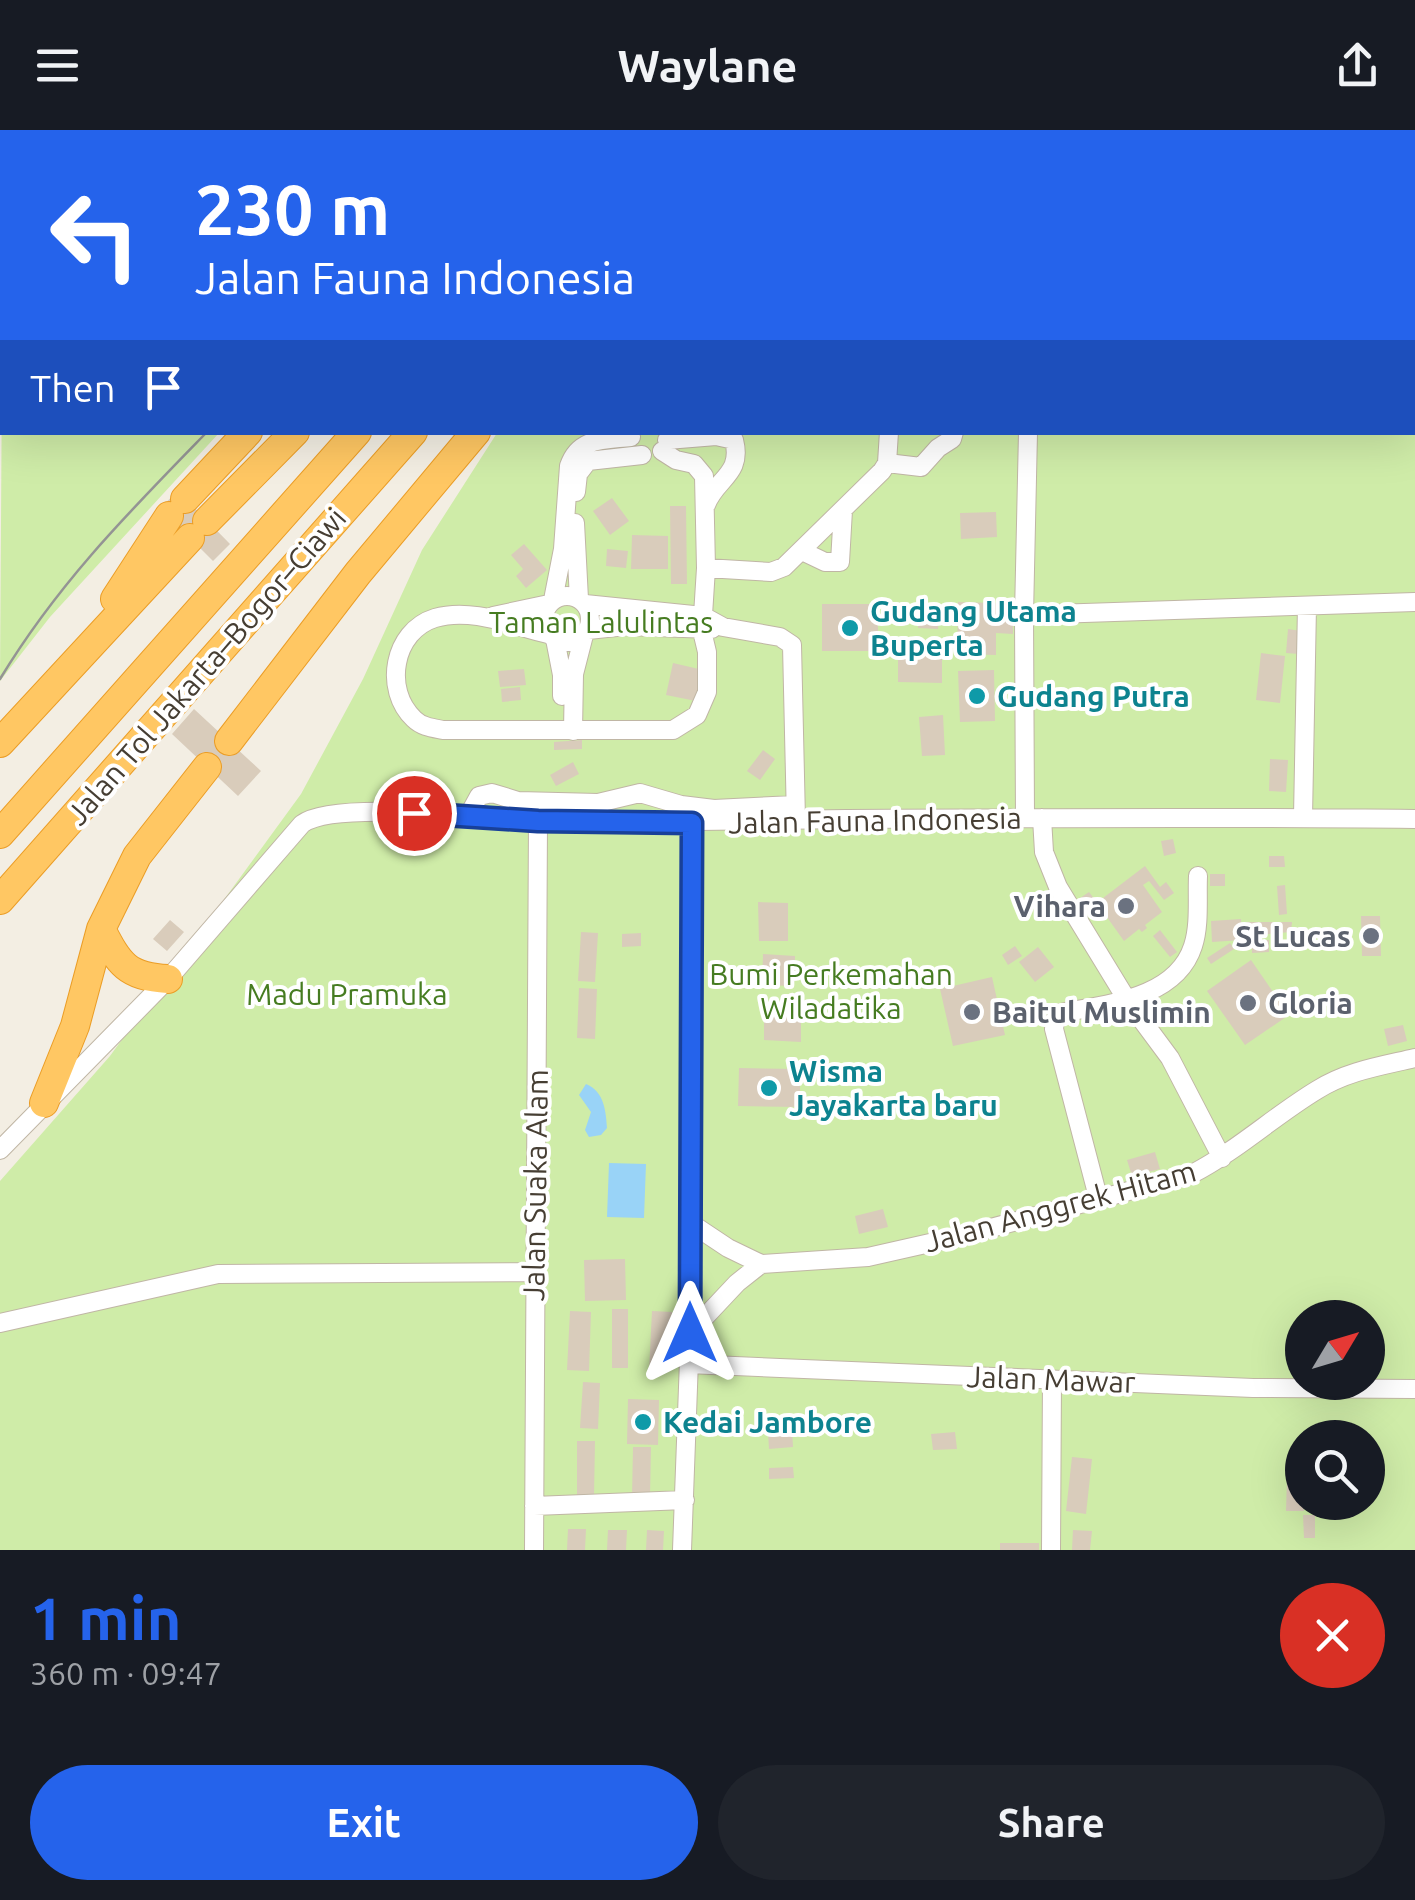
<!DOCTYPE html>
<html lang="en">
<head>
<meta charset="utf-8">
<style>
	:root { --surface:#171b24; --page:#20242c; --text:#f1f3f6; --muted:#9ea1a6; --accent:#2563eb }
	body { margin:0; font-family:Ubuntu,sans-serif; background:var(--page); color:var(--text); height:100vh; display:flex; flex-direction:column; font-size:38px; white-space:nowrap }
	* { box-sizing:border-box; margin:0 }
	p { font-size:32px; color:var(--muted) }
	.icon { flex:none; width:55px; height:55px; fill:none; stroke:currentColor; stroke-width:2; stroke-linecap:round; stroke-linejoin:round }
	.map { position:relative; height:1420px; overflow:hidden }
	.panel { display:flex; flex-direction:column; background:var(--surface); flex:1 }
	.panel>* { flex:none }
	.guide { position:absolute; left:0px; top:0px; width:1415px; height:305px; box-shadow:0 10px 40px #0002; background:#2563eb; color:#fff; overflow:hidden }
	.needle { width:65px; rotate:52deg }
	.controls { position:absolute; left:1285px; top:1170px; display:grid; gap:20px }
	.controls a { display:grid; place-items:center; width:100px; height:100px; border-radius:50%; background:var(--surface); box-shadow:0 10px 40px #0002; font-size:50px }
	.pin { position:absolute; display:grid; place-items:center; width:85px; height:85px; color:#fff; margin:-42px; border:5px solid #fff; border-radius:50%; box-shadow:0 2px 10px #0007 }
	.me { position:absolute; width:110px; margin:-55px; rotate:0deg; stroke-linejoin:round; filter:drop-shadow(0 0 8px #0008) }
	.turn { display:flex; align-items:center; gap:35px; height:210px; padding:0 30px; font-size:45px }
	.turn .icon { width:130px; height:130px; stroke-width:2.5 }
	.turn b { display:block; font-size:70px; line-height:85px }
	.then { display:flex; align-items:center; height:95px; padding:0 30px; background:#0003; gap:20px; font-size:38px }
	.round { display:grid; place-items:center; flex:none; width:105px; height:105px; border-radius:52px; background:var(--page) }
	.headline { display:flex; align-items:center; justify-content:space-between; height:170px; padding:0 30px }
	h1 { font-size:60px; font-weight:700; line-height:75px; color:var(--accent) }
	.action { display:flex; gap:20px; margin-top:auto; padding:20px 30px }
	.action a { flex:1; height:115px; border-radius:60px; background:var(--accent); color:#fff; font-size:40px; font-weight:700; line-height:115px; text-align:center }
	.action a+a { background:var(--page); color:var(--text) }
	header { display:flex; justify-content:space-between; align-items:center; height:130px; padding:0 30px; background:var(--surface); font-size:45px; font-weight:700 }
	.map>svg:first-child { display:block }
</style>
</head>
<body>
<header><svg class="icon" aria-label="menu" viewBox="0 0 24 24"><path d="M4 6h16M4 12h16M4 18h16"/></svg>Waylane<svg class="icon" aria-label="share" viewBox="0 0 24 24"><path d="M12 15V3M7 8l5-5 5 5M5 13v7h14v-7"/></svg></header>
<div class="map">
<svg width="1415" height="1420" viewBox="0 0 1415 1420">
	<rect width="100%" height="100%" fill="#f3eee3"/>
	<path fill="#cfeca8" fill-rule="evenodd" d="M746,0h669v1420h-1415v-369l110,-125 191,-262 62,-115 59,-129 75,-117 915,-1v-300h-668zM1302,1188h66v64h-66zM1302,1308h66v64h-66z
		M2,235v67l217,1 -169,184 -50,64z"/>
	<path fill="#99d3f7" d="M586,954c18,7 20,27 21,44l-6,7 -12,2 -4,-7 6,-18 -12,-17z
		M609,1033l37,1 -2,54 -37,-1z"/>
	<path fill="#d9ccbb" d="M178,361l52,53 -17,17 -53,-53z
		M612,368l17,23 -19,14 -17,-24z
		M670,376h16l1,78h-16z
		M996,382l1,25 -36,2 -1,-26z
		M632,405l36,1v33h-37z
		M524,414l23,26 -21,18 -10,-12 7,-7 -12,-14z
		M607,419l21,2 -2,17 -20,-2z
		M958,472l39,1 -1,16h17v15l-17,-1v22l-39,-1z
		M822,474h56v47h-56z
		M919,479l20,1 -1,19 -20,-1z
		M1288,499l13,2 -2,23 -13,-1z
		M898,520h44v33l-44,-1z
		M1261,523l24,3 -5,47 -24,-3z
		M673,533l30,7 -7,31 -30,-6z
		M524,539l2,16 -26,2 -2,-16z
		M994,540l1,51 -35,1 -2,-51z
		M520,557l1,13 -19,2 -1,-13z
		M194,579l67,62 -23,25 -66,-62z
		M943,585l2,40 -23,1 -3,-39z
		M582,610v9l-28,1v-8z
		M763,620l12,9 -15,21 -13,-9z
		M1270,629l18,1 -2,32 -17,-1z
		M573,632l6,12 -23,12 -6,-11z
		M1173,709l3,14 -12,3 -3,-15z
		M1269,726h15l1,11h-16z
		M1145,736l15,21 6,-5 8,11 -10,7 -15,-19 -6,4 19,27 -17,13 2,3 -5,4 -3,-3 -15,12 -20,-28 -10,7 -8,-9z
		M1210,744h15v12h-15z
		M1285,755l2,29 -8,1 -2,-29z
		M1089,762l7,9 -15,11 -7,-10z
		M758,772l30,1v38h-29z
		M1361,786h19l1,40h-19z
		M1241,789l1,21 -30,2 -1,-21z
		M170,790l14,12 -17,19 -14,-12z
		M1246,792h46l-1,10 -46,4z
		M1160,800l17,22 -7,5 -17,-21z
		M581,802l17,1 -3,49 -17,-1z
		M641,803v13l-19,1v-13z
		M1269,810v12l-17,1v-12z
		M1230,813l4,6 -23,15 -4,-6z
		M1015,816l7,10 -14,9 -6,-10z
		M1038,817l16,20 -19,15 -16,-20z
		M763,824l32,2 -1,30 -32,-1z
		M1251,830l38,55 -44,30 -38,-54z
		M992,847l13,58 -52,11 -13,-57z
		M579,858l18,1 -2,50 -18,-1z
		M803,878l16,1 -1,13h-17v20l-37,-2v-28l39,1z
		M1403,895l4,16 -19,5 -4,-17z
		M739,938l61,1v38l-62,-1z
		M1155,1022l5,17 -28,7 -5,-16z
		M883,1079l5,18 -29,7 -4,-18z
		M625,1129l1,41 -41,1 -1,-41z
		M612,1179h16v59h-16z
		M570,1181l21,1 -2,59 -22,-1z
		M652,1181l20,1 -3,60 -20,-1z
		M583,1252l17,1 -2,46 -18,-1z
		M628,1269l31,1 -1,45 -31,-1z
		M792,1300l1,17 -24,2 -1,-17z
		M955,1302l2,17 -24,1 -2,-16z
		M577,1311h18l-1,55h-17z
		M633,1317h18l-1,50h-18z
		M1072,1327l20,2 -6,55 -20,-3z
		M793,1337l1,11 -25,1v-11z
		M1287,1348h15l2,33h-18z
		M1303,1385h12v23h-11z
		M568,1399h18l-1,21h-18z
		M608,1400h19l-1,20h-19z
		M647,1400l17,1 -1,19h-17z
		M1073,1400l19,1 -2,19h-18z
		M1000,1413h39v7h-39z"/>
	<g fill="none" stroke-linecap="round" stroke-linejoin="round">
		<g stroke="#c0b6a5" stroke-width="20">
			<path id="minor" d="M83,0l3,2
				M67,2l2,-2
				M1412,104l3,1
				M0,192l2,-3
				M0,213l2,-3
				M667,310l49,-4 18,4c9,35 -18,38 -28,65
				M887,333l34,4 17,-19 14,-9 2,-7
				M576,362l2,-18 10,-13 54,-6
				M575,393l4,76
				M802,421l23,11h15l3,-52
				M706,438l65,4 13,-5 98,-96 5,-8 2,-31
				M544 489a23 23 0 1 1 46 0a23 23 0 1 1-46 0Z
				M553,470l10,-51 6,-83c10,-29 35,-26 62,-29
				M585,474l118,12 20,11 57,10 12,8 4,175
				M1024,485l391,-13
				M493,486l56,-12
				M588,500l38,-4 86,3
				M548,504c-35,-8 -76,-27 -113,-16 -42,13 -52,72 -21,101 8,8 19,9 29,11h230l24,-15 10,-23v-40l-5,-21 4,-63 -2,-92 -10,-12 -18,-4 -14,-9
				M555,509l7,36v21
				M573,601l1,-57 10,-39
				M468,686l11,-20 13,-3 26,8 80,2 42,-10 41,12 33,4 81,-4
				M1303,687l4,-211
				M1025,688l-1,-203 4,-183
				M1042,688l2,34 14,35 69,113 43,58 52,100
				M0,1020l168,-171 134,-155c34,-25 192,-4 240,-3 102,2 203,-1 304,-2 190,-1 379,-2 569,0
				M1098,1067l-44,-168 1,-9 6,-7c45,-9 115,-14 132,-67 7,-21 4,-48 5,-70
				M689,1092l39,26 33,16 107,-7 93,-21 231,-62c46,-24 82,-58 125,-84 30,-19 64,-24 98,-32
				M0,1193l218,-49 316,-2
				M690,1203l47,-50 24,-19
				M688,1234l565,24 162,1
				M534,1376l151,-6
				M534,1420l4,-729
				M682,1420l8,-217 2,-510
				M1051,1420l1,-171"/>
		</g>
		<g stroke="#eb9d26" stroke-width="30">
			<path id="highway" d="M536,2l2,-2
				M581,2l3,-2
				M624,2l3,-2
				M680,2l2,-2
				M720,2l2,-2
				M185,369l63,-67
				M207,391l88,-89
				M115,469l54,-83
				M229,611l129,-168 118,-141
				M0,613l190,-205
				M0,704l357,-402
				M0,770l413,-468
				M101,799c18,35 26,48 67,50
				M44,973l31,-77 26,-97 36,-73 70,-89"/>
		</g>
		<use href="#minor" stroke="#fff" stroke-width="18"/>
		<use href="#highway" stroke="#ffc763" stroke-width="28"/>
		<path stroke="#949494" stroke-width="2.5" d="M500,2l3,-2
			M0,549c58,-96 129,-167 207,-247"/>
	</g>
	<g fill="none" stroke-linecap="round" stroke-linejoin="round">
		<g stroke="#184099" stroke-width="25">
			<path id="route" d="M414,683l124,8 154,2 -2,510"/>
		</g>
		<use href="#route" stroke="#2563eb" stroke-width="18"/>
	</g>
	<g fill="#0f9aa8" stroke="#fff" stroke-width="4">
		<circle cx="850" cy="498" r="10"/>
		<circle cx="977" cy="566" r="10"/>
		<circle cx="769" cy="958" r="10"/>
		<circle cx="643" cy="1292" r="10"/>
	</g>
	<g fill="#6b7280" stroke="#fff" stroke-width="4">
		<circle cx="1126" cy="776" r="10"/>
		<circle cx="1371" cy="806" r="10"/>
		<circle cx="1248" cy="873" r="10"/>
		<circle cx="972" cy="882" r="10"/>
	</g>
	<g text-anchor="middle" dominant-baseline="central" stroke-width="8" stroke-linejoin="round" paint-order="stroke">
		<g font-size="30" font-weight="bold" fill="#0d838f" stroke="#fff" text-anchor="start">
			<text x="870" y="481">Gudang Utama<tspan x="870" dy="34">Buperta</tspan></text>
			<text x="997" y="566">Gudang Putra</text>
			<text x="789" y="941">Wisma<tspan x="789" dy="34">Jayakarta baru</tspan></text>
			<text x="663" y="1292">Kedai Jambore</text>
		</g>
		<g font-size="30" fill="#467c21" stroke="#fff">
			<text x="601" y="492">Taman Lalulintas</text>
			<text x="831" y="844">Bumi Perkemahan<tspan x="831" dy="34">Wiladatika</tspan></text>
			<text x="347" y="864">Madu Pramuka</text>
		</g>
		<g font-size="30" fill="#463e33" stroke="#fff">
			<text transform="translate(206 536) rotate(-49)">Jalan Tol Jakarta–Bogor–Ciawi</text>
			<text transform="translate(875 690) rotate(-1)">Jalan Fauna Indonesia</text>
			<text transform="translate(535 1055) rotate(-89)">Jalan Suaka Alam</text>
			<text transform="translate(1060 1076) rotate(-15)">Jalan Anggrek Hitam</text>
			<text transform="translate(1051 1249) rotate(2)">Jalan Mawar</text>
		</g>
		<g font-size="30" font-weight="bold" fill="#5b616d" stroke="#fff" text-anchor="end">
			<text x="1106" y="776">Vihara</text>
			<text x="1351" y="806">St Lucas</text>
			<text x="1268" y="873" text-anchor="start">Gloria</text>
			<text x="992" y="882" text-anchor="start">Baitul Muslimin</text>
		</g>
	</g>
</svg>
<div class="controls">
<a><svg class="needle" viewBox="-14 -14 28 28"><path d="M0-13l5 13h-10z" fill="#e53935"/><path d="M0 13l5-13h-10z" fill="#9ea1a6"/></svg></a>
<a><svg class="icon" aria-label="search" viewBox="0 0 24 24"><circle cx="10" cy="10" r="6"/><path d="M15 15l6 6"/></svg></a>
</div>
<div class="pin" style="left:414px;top:683px;background:#d93025"><svg class="icon" aria-label="arrive" viewBox="0 0 24 24"><path d="M6 21V4h12l-3 4 3 4H6"/></svg></div>
<svg class="me" style="left:690px;top:1203px" viewBox="-20 -20 40 40"><path d="M0-17L14 15 0 8-14 15z" fill="#2563eb" stroke="#fff" stroke-width="4"/></svg>
<div class="guide">
<div class="turn"><svg class="icon" aria-label="left" viewBox="0 0 24 24"><path d="M17 20v-9H6M10 6l-5 5 5 5"/></svg><div><b>230 m</b>Jalan Fauna Indonesia</div></div>
<div class="then">Then<svg class="icon" aria-label="arrive" viewBox="0 0 24 24"><path d="M6 21V4h12l-3 4 3 4H6"/></svg></div>
</div>
</div>
<section class="panel">
<div class="headline"><div><h1>1 min</h1><p>360 m · 09:47</p></div><a class="round" style="background:#d93025;color:#fff"><svg class="icon" aria-label="close" viewBox="0 0 24 24"><path d="M6 6l12 12M18 6L6 18"/></svg></a></div>
<div class="action"><a>Exit</a><a>Share</a></div>
</section>
</body>
</html>
